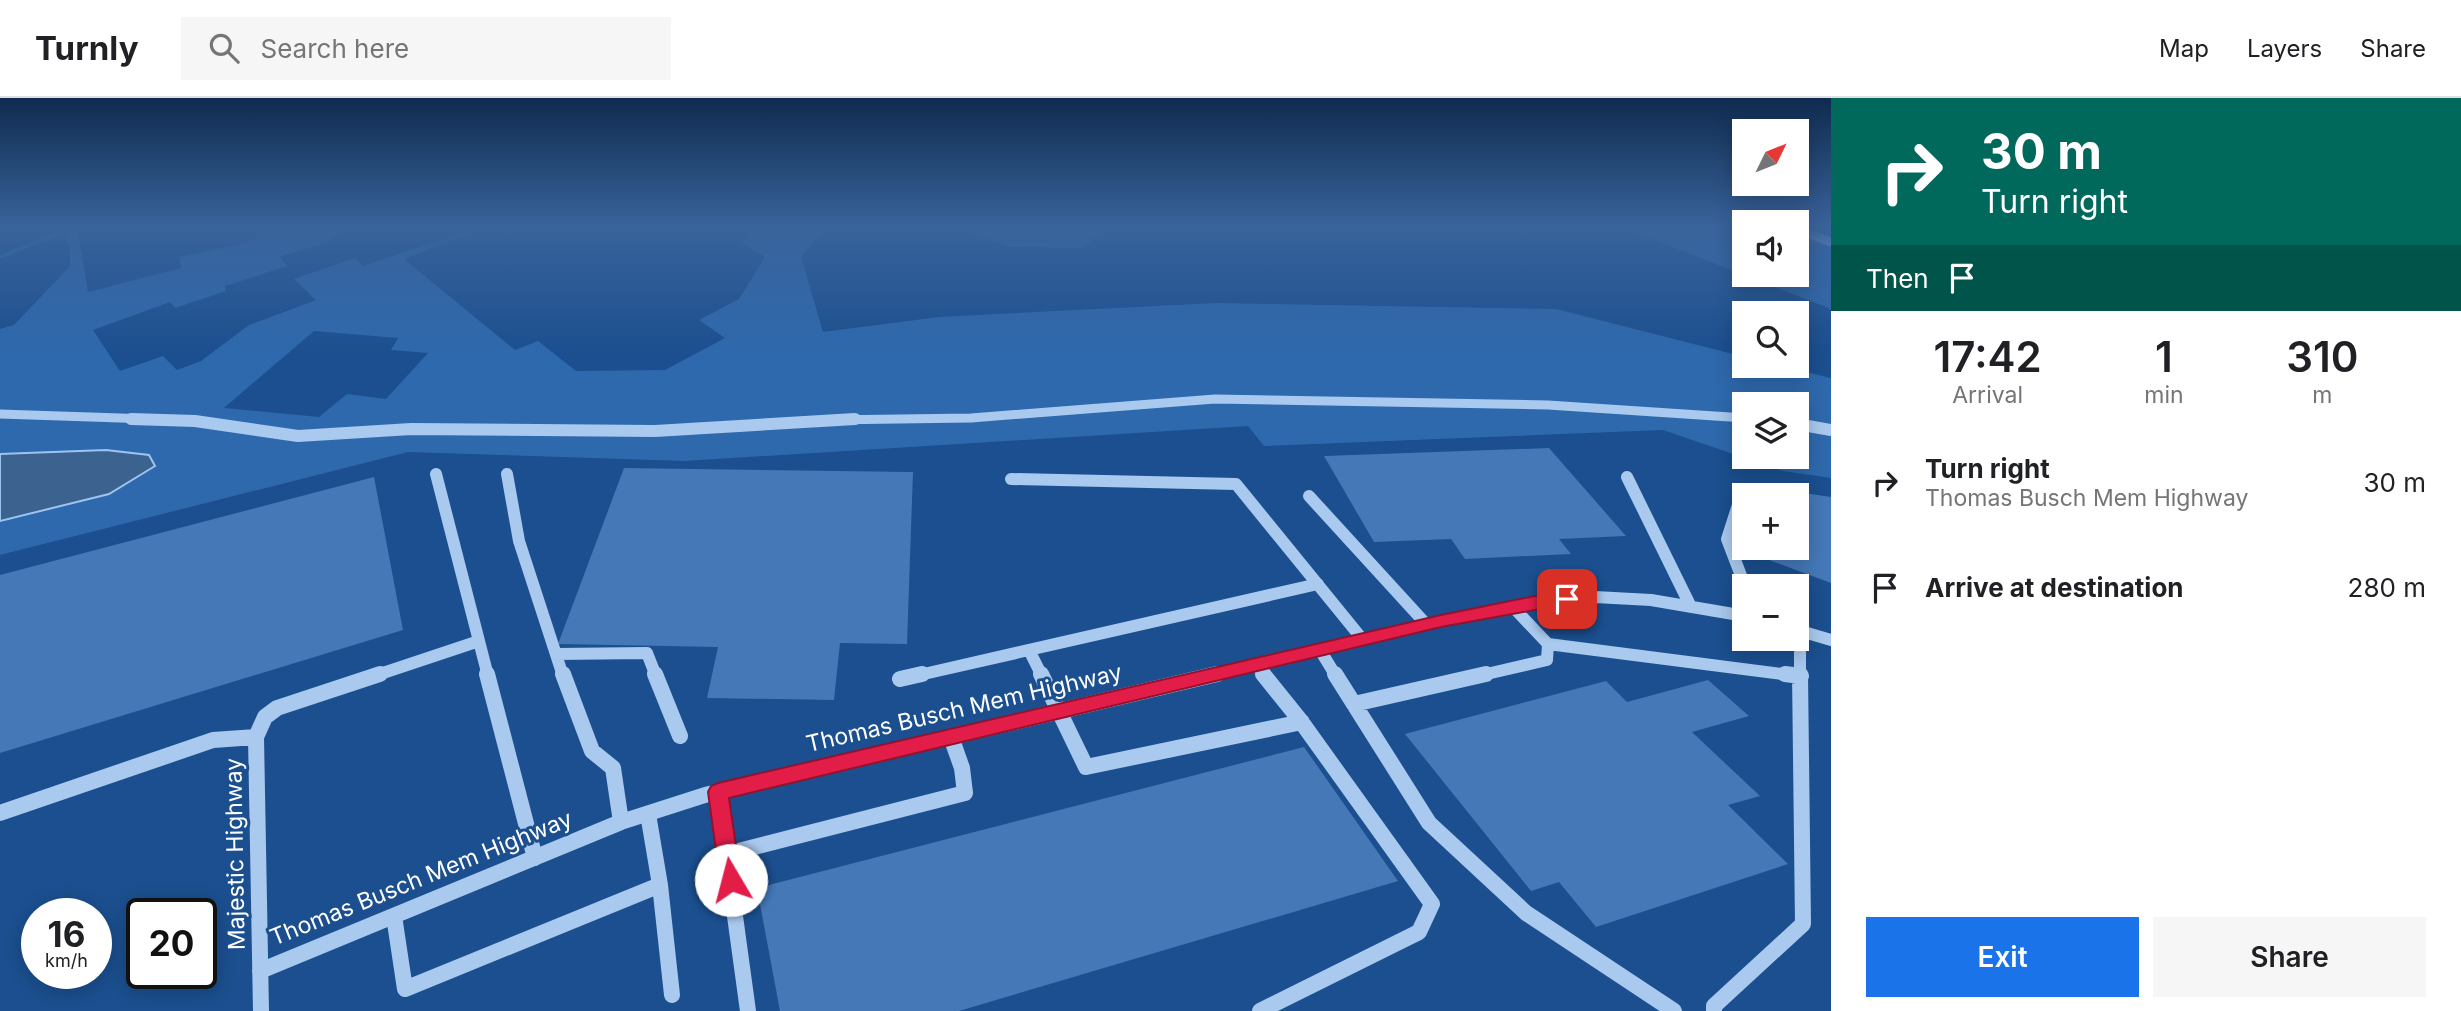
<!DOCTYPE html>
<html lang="en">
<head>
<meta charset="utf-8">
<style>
	:root { --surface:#fff; --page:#f6f6f6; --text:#202124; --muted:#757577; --line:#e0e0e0; --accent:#1a73e8 }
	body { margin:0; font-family:Inter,sans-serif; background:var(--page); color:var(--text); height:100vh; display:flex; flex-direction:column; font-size:26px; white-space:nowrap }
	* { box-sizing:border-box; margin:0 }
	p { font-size:23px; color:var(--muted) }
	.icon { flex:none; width:38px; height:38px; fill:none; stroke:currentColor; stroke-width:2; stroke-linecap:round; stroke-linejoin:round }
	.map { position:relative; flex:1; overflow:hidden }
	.side { display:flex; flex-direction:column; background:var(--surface); width:630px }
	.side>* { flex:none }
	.hud { background:#00695c; color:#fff; overflow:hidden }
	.needle { width:46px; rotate:47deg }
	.controls { position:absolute; left:1732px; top:21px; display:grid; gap:14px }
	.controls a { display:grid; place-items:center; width:77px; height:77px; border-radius:0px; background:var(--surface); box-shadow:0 4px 18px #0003; font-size:35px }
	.speed { position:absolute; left:21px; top:800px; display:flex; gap:14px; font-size:35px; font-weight:700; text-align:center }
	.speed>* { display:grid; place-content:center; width:91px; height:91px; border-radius:50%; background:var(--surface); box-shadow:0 4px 18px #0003; line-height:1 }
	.speed small { font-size:18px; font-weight:400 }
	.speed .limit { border:4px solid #111; border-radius:10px; background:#fff; color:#111 }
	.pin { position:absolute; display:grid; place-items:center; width:60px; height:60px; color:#fff; margin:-30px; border-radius:14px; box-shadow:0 4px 10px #0006 }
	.me { position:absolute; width:77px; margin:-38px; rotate:352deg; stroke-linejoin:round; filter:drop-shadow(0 0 5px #0008) }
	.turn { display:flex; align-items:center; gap:24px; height:147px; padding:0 35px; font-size:32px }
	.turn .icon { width:91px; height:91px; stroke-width:2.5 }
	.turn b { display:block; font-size:49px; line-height:60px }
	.then { display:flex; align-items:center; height:66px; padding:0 35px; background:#0003; gap:14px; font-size:26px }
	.eta { display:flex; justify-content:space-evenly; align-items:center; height:119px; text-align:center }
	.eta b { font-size:42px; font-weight:600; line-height:49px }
	.cta { display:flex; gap:14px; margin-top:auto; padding:14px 35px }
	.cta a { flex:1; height:80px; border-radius:0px; background:var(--accent); color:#fff; font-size:28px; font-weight:600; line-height:80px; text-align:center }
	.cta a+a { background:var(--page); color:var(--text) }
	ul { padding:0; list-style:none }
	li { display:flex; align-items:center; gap:21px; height:105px; padding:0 35px }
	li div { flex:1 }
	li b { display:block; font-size:26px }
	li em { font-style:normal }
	header { display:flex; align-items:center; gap:42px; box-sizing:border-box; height:98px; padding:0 35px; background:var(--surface); border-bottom:2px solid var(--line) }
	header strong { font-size:33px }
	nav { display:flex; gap:38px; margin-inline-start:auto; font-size:24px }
	.search { width:490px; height:63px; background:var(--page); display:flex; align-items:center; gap:18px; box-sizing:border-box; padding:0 24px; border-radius:0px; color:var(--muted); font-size:26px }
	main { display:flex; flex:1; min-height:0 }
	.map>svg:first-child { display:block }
</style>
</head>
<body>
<header>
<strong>Turnly</strong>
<div class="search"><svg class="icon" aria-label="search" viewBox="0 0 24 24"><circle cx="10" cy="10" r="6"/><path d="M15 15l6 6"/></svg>Search here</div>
<nav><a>Map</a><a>Layers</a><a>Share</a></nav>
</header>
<main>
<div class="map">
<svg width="1831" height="913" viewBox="0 0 1831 913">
	<rect width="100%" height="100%" fill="#1b4f8f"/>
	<path fill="#2e69ad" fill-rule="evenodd" d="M59,128h18l11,66 93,-24 -2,-11 68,-14 24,-17h77l-20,16 -48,15 7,9 -62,20 1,5 -51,17 -5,-6 -77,28 27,41 43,-15 14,14 24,-9 48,-36 67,-25 -22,-21 61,-21 8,8 114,-38 -2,-2h14l-85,33 111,91 23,-9 38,30 89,-1 60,-32 -26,-18 40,-21 26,-42 -24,-14 16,-14 -5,-3h75l-26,31 22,75 116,-15 277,-14 340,6 189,48v9h36l50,12v100l-48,-7 -120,-41 -399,16 -16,-20 -564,35 -276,-9 -408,103v-226l14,-4 56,-59v-17l-6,-15 -64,25v-4l64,-27zM314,233l84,7 -7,12 37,3 -42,46 -39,-5 -28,23 -95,-9zM1745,306h52v53h-52z
		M958,128h150l-24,22 -75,-1z
		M1624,128h121v49h52v-49h34v83l-204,-80z"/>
	<path fill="#3c6290" stroke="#9cc4f0" stroke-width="2" d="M106,352l43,5 6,11 -46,28 -109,27v-67z"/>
	<path fill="#4478b7" d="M1549,350l77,88 -67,3 12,15 -106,5 -14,-20 -77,3 -50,-86z
		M624,370l289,4 -6,172 -67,-1 -6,57 -127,-2 11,-51 -160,-3z
		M374,379l29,153 -403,123v-178z
		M1784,392l47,7v86l-67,-25 3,-10h30v-53h-14z
		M1708,582l41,36 -57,16 68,64 -32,9 60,59 -192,63 -37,-45 -28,9 -126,-157 201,-53 21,21z
		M1304,649l94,134 -439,130h-179l-23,-123z"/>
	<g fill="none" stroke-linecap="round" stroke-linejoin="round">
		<path stroke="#a9c9ee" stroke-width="9" d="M1797,131l34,13
			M0,316l180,6
			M827,322l144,-2 244,-19 333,6 197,13"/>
		<path stroke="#a9c9ee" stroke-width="12" d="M131,321l64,2 103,15 113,-7 244,2 200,-12
			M1797,326l34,6
			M436,376l43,167
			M507,376l12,67 44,135
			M1627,379l64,130
			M1011,381l225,5 127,156
			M1309,398l117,128
			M1738,407l-11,34 18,47
			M1513,509l35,37 250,32
			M1797,532l34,10
			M1800,533v45
			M1029,552l13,26
			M1320,552l16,26
			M556,556l91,-1 9,23
			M1256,567l9,11
			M374,578l105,-35 9,35
			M915,578l403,-92
			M1210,578l231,-55 115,-22 39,-2 56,3 94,16
			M1478,578l69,-16 1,-16"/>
		<path stroke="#a9c9ee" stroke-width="16" d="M487,576l48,184
			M563,576l29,77 21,17 8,54
			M655,576l25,62
			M1041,576l45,93 216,-45
			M1335,576l94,149 97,90 148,98
			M1785,576l16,2
			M900,581l22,-5
			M1354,606l132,-30
			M718,694l30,219
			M0,715l213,-73 43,-3
			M727,756l238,-61 -3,-25 -11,-31
			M660,787l12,110
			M394,818l11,73 255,-104 -12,-71
			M260,873l361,-149 84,-27 512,-121
			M261,913l-5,-274 9,-20 12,-9 103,-34
			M1260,913l159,-79 13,-28 -132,-184 -37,-46
			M1714,913v-5l89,-82 -3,-250"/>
	</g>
	<linearGradient id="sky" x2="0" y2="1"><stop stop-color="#0f2b4f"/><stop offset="0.5" stop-color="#39639b"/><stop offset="1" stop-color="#39639b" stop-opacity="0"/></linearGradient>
	<rect width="1831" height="256" fill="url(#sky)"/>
	<path fill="#e11d48" stroke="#92132f" stroke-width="2" d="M1567,495l9,6 -3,4 -132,24 -712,171 12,82 -3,7 -7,3 -8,-3 -3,-7 -12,-88 3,-6 7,-3 723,-168 99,-20z"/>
	<g text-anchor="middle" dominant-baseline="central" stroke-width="6" stroke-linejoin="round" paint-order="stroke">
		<g font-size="23" fill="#fff" stroke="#1b4f8f">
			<text transform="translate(964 610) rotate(-13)">Thomas Busch Mem Highway</text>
			<text transform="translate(235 756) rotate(-91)">Majestic Highway</text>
			<text transform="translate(421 780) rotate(-22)">Thomas Busch Mem Highway</text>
		</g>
	</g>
</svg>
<div class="controls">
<a><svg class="needle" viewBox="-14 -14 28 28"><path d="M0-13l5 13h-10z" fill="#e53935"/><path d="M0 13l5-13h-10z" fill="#757577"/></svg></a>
<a><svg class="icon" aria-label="sound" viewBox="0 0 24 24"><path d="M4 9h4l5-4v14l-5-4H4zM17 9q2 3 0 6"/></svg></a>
<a><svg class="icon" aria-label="search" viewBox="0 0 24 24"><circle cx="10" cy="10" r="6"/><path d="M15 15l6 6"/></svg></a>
<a><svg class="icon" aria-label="layers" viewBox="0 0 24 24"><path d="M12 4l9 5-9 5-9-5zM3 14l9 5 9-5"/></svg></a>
<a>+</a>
<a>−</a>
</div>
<div class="speed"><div>16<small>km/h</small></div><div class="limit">20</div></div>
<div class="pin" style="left:1567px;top:501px;background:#d93025"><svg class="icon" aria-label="arrive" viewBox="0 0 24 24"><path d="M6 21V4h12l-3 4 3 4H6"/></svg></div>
<svg class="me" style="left:731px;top:782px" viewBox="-20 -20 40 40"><circle r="19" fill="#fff"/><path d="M0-13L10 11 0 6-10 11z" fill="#e11d48"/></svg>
</div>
<section class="side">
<div class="hud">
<div class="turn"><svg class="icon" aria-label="right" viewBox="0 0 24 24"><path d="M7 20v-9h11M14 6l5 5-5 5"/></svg><div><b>30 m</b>Turn right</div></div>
<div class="then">Then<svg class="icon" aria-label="arrive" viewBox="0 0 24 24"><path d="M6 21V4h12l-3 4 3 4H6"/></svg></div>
</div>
<div class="eta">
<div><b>17:42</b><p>Arrival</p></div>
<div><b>1</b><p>min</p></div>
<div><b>310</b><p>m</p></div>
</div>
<ul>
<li><svg class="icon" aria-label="right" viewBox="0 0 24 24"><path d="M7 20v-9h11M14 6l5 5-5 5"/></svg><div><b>Turn right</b><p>Thomas Busch Mem Highway</p></div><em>30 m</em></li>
<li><svg class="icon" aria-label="arrive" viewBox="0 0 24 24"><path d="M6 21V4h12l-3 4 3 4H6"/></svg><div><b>Arrive at destination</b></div><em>280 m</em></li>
</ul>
<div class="cta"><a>Exit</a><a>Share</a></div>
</section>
</main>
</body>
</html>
